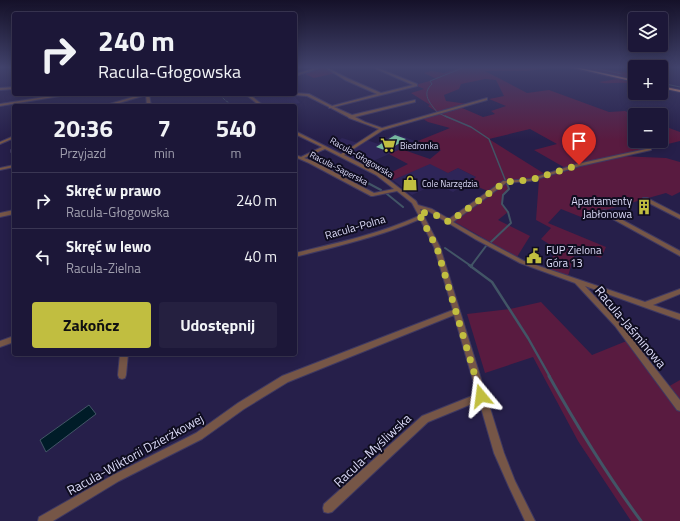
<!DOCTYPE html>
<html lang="pl">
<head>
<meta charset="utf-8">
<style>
	:root { --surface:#1c1738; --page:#252040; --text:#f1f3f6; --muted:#a09fae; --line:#3a3653; --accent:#c1be40 }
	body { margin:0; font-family:"Titillium Web",sans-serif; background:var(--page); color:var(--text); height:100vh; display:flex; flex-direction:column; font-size:15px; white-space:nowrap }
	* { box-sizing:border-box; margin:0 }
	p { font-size:13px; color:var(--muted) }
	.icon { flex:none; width:22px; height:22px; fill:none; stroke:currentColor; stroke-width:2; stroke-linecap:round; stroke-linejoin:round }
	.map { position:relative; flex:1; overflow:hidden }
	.drawer { position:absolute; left:12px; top:104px; width:285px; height:252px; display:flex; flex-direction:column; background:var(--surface); border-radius:4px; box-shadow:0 2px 10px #0003,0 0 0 1px var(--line) }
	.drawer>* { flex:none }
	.banner { position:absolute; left:12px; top:12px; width:285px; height:84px; border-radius:4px; box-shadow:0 2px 10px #0003,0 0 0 1px var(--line); background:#1c1738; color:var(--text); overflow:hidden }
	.fabs { position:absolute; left:628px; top:12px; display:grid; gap:8px }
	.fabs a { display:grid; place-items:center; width:40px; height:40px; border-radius:4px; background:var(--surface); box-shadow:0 2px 10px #0003,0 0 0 1px var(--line); font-size:20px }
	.pin { position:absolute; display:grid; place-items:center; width:34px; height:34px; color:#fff; margin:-41px -17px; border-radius:50% 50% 50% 0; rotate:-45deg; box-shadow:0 0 4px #0007 }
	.pin .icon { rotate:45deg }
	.me { position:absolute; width:44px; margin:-22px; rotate:344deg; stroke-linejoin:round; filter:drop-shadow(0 0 3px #0008) }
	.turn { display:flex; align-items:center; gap:14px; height:84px; padding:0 20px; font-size:18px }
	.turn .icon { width:52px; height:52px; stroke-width:2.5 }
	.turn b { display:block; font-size:28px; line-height:34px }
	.eta { display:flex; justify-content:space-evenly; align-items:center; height:68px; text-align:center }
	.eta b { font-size:24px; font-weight:700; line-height:28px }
	.cta { display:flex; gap:8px; margin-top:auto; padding:8px 20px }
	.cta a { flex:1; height:46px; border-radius:4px; background:var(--accent); color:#111; font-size:16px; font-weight:700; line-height:46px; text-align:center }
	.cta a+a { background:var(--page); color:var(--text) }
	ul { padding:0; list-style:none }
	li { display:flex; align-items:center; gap:12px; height:56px; padding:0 20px; border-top:1px solid var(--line) }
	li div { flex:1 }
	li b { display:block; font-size:15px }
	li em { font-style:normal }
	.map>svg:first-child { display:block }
</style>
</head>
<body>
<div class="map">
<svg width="680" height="521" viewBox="0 0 680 521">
	<rect width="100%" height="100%" fill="#261f4a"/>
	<path fill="#2e2558" d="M278,94h15l7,9 -20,3h-17l-9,-8z
		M395,133l22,9 -51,22 -18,-9 5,-3 -3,-1 17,-11 11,4z
		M342,138l16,5 -14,9 -13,-5z
		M430,163l18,10 10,-5 18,9 -23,15 -15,-7 -9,2 -17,8 -19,-15z"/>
	<path fill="#591b40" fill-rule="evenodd" d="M324,67l12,6 -22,5 -9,-4z
		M462,67h97l-32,4h-42l42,22 22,-3 60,22 16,-1 10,4v26h26v-16l19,7v9l-60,15 46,2 14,4v30l-8,4 -6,-3 -85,24 -20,-8 -13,14 58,24 -5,11 -25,-8 -8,26 -22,-8 11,-19 -16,-10 10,-11 -15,-8 3,-41 -33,3 3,7 -6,6 -1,9 6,8 -10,8 32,16 -13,21 -64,-36 40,-28 -25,-10 8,-6 -18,-9 -10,5 -18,-9 -37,16 -7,-5 22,-11 -19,-10 12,-5 29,10 11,-9 -23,-9 32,-13 -22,-6 -8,-5 17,-5 -9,-6 2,-1 -19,-12 13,-4 -9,-4 22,-6 -13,-6 7,-2 13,2zM485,79l11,1 8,16 -15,3 17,7 -15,5 4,3 -12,3 -23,-10 8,-3 -22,-3 -2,-6 15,-6 2,-5zM530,129l27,15 -23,6 33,19 -19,7 -59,-37z
		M563,67h29l43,7v10c-11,-3 -29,1 -36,-2l18,-3z
		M541,302l51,53 37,-15 37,48 14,-8v141h-49l-53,-80 -45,-84 -48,16 -18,-59 43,-5z"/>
	<path fill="#001c28" stroke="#425566" d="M89,405l7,9 -50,38 -6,-12z"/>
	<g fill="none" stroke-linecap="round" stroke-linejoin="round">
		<path stroke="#425566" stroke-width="1" d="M588,67l34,7
			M661,83l19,4
			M223,98l2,2
			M226,101l2,1
			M437,112c-7,-9 -16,-18 -5,-28l-2,-3 35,-14
			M438,113l9,4"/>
		<path stroke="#425566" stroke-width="1.5" d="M445,116l26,11 18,12 17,43
			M340,168l26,14"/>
		<path stroke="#425566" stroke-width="2" d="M364,181l17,9
			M387,194l16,13
			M491,242l20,-19 -3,-11 -6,-8 1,-9 6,-6 -3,-8
			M445,248l26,18
			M471,266l15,-20"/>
		<path stroke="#425566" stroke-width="2.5" d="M469,265l23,17 36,56 22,39
			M471,267l1,-2"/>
		<path stroke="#425566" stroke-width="3" d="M549,376c28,50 58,99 92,145"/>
	</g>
	<path fill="#77baa0" d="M395,135l11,4 -19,12 -11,-4z"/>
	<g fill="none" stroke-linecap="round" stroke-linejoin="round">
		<g stroke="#3f3962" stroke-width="2">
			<path id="minor" d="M320,67h3l-28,9v-2z
				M324,67h2l21,11 34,15 32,-8 -41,-18h3l42,17v2l-83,21 18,8 63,-15v2l-60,15 10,5 17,6 105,-30v2l-104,30 -39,25 36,18 36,28 2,4 14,4 17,10 54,-38 27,-2 47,-15 74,-16v2l-71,16 -50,15 -24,2 -53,39 26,15 45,24 121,41 35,-13v5l-27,11 27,9v6l-95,-34 34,36 61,78v11l-3,-1 -62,-84 -40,-43 -55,-20 -45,-24 -47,-28 -8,-2 20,38 64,206 11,28 20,40h-10l-16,-34 -15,-34 -15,-52 -51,21 -96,90 -4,1 -4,-1 -1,-4 1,-4 98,-88 55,-22 -23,-79 -166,67 -44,27 -42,30 -83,42 -66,40h-15l1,-4 74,-42 83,-42 42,-30 44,-27 171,-66 -19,-63 -14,-28c-40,18 -83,27 -125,38v-4c42,-10 84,-19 124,-37l-7,-13 -15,-12 -24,5h-2l-62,-33 -14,-6v-2l6,2 21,-10 -27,-13v-3l46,23 38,-25 -30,-11 -1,-1 -17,-9h-2v-1l-22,-11 -13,-1 -1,-1h2v-1l14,1 23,12 45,-12 -32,-14zM325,149l51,26 18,14 -20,4 -61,-32 -9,-3z
				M13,76h1v2l-2,-1z
				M14,87v2l-14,1v-2z
				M64,94h8l-72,12v-2z
				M143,94h6l2,12h-4l-1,-11 -37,11h-6z
				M245,94h4l15,12h-4z
				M14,136v2l-14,6v-2z
				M11,150h3v2h-3z
				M14,165v2l-14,3v-2z
				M643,198h4l33,17v4l-37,-19z
				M14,210v4l-14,3v-4z
				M604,210l76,41v5l-78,-43 -1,-1z
				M14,336v6l-14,5v-6z
				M120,354h8l-2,21 -1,3 -3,1 -3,-1 -1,-3z"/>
		</g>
		<g stroke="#3f3962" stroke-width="2">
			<path id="highway" d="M570,67h6l59,13v2z
				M661,86l19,4v2l-19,-4z"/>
		</g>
		<use href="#minor" fill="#765647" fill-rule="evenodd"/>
		<use href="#highway" fill="#e3956d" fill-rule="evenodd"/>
	</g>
	<linearGradient id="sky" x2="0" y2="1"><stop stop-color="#151129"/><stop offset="0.48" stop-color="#41426b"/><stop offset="1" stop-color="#41426b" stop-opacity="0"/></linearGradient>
	<rect width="680" height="140" fill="url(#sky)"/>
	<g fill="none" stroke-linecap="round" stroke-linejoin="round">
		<path stroke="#c1be40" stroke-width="7" stroke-dasharray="0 12.6" d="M481,396l-44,-148 -19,-36 16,2 15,8 56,-40 25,-2 49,-15"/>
	</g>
	<defs>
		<g id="supermarket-bare" transform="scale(1.2)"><path d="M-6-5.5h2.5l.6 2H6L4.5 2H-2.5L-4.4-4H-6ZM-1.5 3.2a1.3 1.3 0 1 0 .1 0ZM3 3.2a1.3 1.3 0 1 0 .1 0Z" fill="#c1be40" stroke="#0f0d20" stroke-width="2.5" paint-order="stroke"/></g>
		<g id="shop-bare" transform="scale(1.2)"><path d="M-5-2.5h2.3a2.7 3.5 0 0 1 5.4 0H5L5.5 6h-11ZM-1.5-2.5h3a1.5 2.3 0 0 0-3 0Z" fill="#c1be40" stroke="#0f0d20" stroke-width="2.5" paint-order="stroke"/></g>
		<g id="building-bare" transform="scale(1.2)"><path d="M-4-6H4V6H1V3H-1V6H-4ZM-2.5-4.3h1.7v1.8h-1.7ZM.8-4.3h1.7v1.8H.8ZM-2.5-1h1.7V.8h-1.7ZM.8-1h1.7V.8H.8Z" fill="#c1be40" stroke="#0f0d20" stroke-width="2.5" paint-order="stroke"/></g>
		<g id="civic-bare" transform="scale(1.2)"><path d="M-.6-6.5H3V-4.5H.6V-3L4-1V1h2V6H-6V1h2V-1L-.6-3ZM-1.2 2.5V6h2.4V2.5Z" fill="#c1be40" stroke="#0f0d20" stroke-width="2.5" paint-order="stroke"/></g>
	</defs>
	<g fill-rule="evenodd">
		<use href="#supermarket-bare" x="388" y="145"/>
		<use href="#shop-bare" x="410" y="183"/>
		<use href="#building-bare" x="644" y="207"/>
		<use href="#civic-bare" x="534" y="256"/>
	</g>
	<g text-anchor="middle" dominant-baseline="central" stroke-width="4" stroke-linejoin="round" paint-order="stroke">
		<g font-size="9" fill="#dcdbf8" stroke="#0f0d20" text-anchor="start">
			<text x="400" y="145">Biedronka</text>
			<text x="422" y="183">Cole Narzędzia</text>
		</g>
		<g font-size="9" fill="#dcdbf8" stroke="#0f0d20">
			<text transform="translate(362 157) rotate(30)">Racula-Głogowska</text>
			<text transform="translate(339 168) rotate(27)">Racula-Saperska</text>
		</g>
		<g font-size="11" fill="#dcdbf8" stroke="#0f0d20" text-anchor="end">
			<text x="632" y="201">Apartamenty<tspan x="632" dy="13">Jabłonowa</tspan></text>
			<text x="546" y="250" text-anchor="start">FUP Zielona<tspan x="546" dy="13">Góra 13</tspan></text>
		</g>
		<g font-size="11" fill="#dcdbf8" stroke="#0f0d20">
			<text transform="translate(355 227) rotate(-16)">Racula-Polna</text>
		</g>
		<g font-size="13" fill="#dcdbf8" stroke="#0f0d20">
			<text transform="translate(631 327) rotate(50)">Racula-Jaśminowa</text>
			<text transform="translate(372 450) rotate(-43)">Racula-Myśliwska</text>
			<text transform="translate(135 454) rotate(-29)">Racula-Wiktorii Dzierżkowej</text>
		</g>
	</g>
</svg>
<div class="fabs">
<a><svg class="icon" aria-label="layers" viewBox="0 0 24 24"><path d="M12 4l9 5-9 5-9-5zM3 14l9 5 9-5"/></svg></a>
<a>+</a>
<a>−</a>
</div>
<div class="pin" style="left:579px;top:165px;background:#d93025"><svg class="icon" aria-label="arrive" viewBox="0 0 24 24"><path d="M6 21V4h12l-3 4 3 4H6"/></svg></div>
<svg class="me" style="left:481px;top:396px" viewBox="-20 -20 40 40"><path d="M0-17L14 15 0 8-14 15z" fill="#c1be40" stroke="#fff" stroke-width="4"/></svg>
<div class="banner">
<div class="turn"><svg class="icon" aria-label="right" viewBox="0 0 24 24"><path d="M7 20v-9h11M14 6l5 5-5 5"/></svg><div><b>240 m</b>Racula-Głogowska</div></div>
</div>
<section class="drawer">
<div class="eta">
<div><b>20:36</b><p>Przyjazd</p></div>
<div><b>7</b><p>min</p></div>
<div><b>540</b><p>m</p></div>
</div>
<ul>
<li><svg class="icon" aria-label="right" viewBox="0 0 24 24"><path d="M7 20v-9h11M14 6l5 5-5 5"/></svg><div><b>Skręć w prawo</b><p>Racula-Głogowska</p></div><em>240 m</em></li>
<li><svg class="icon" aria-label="left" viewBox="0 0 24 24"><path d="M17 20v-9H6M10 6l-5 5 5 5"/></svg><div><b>Skręć w lewo</b><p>Racula-Zielna</p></div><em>40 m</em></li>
</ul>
<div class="cta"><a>Zakończ</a><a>Udostępnij</a></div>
</section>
</div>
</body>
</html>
